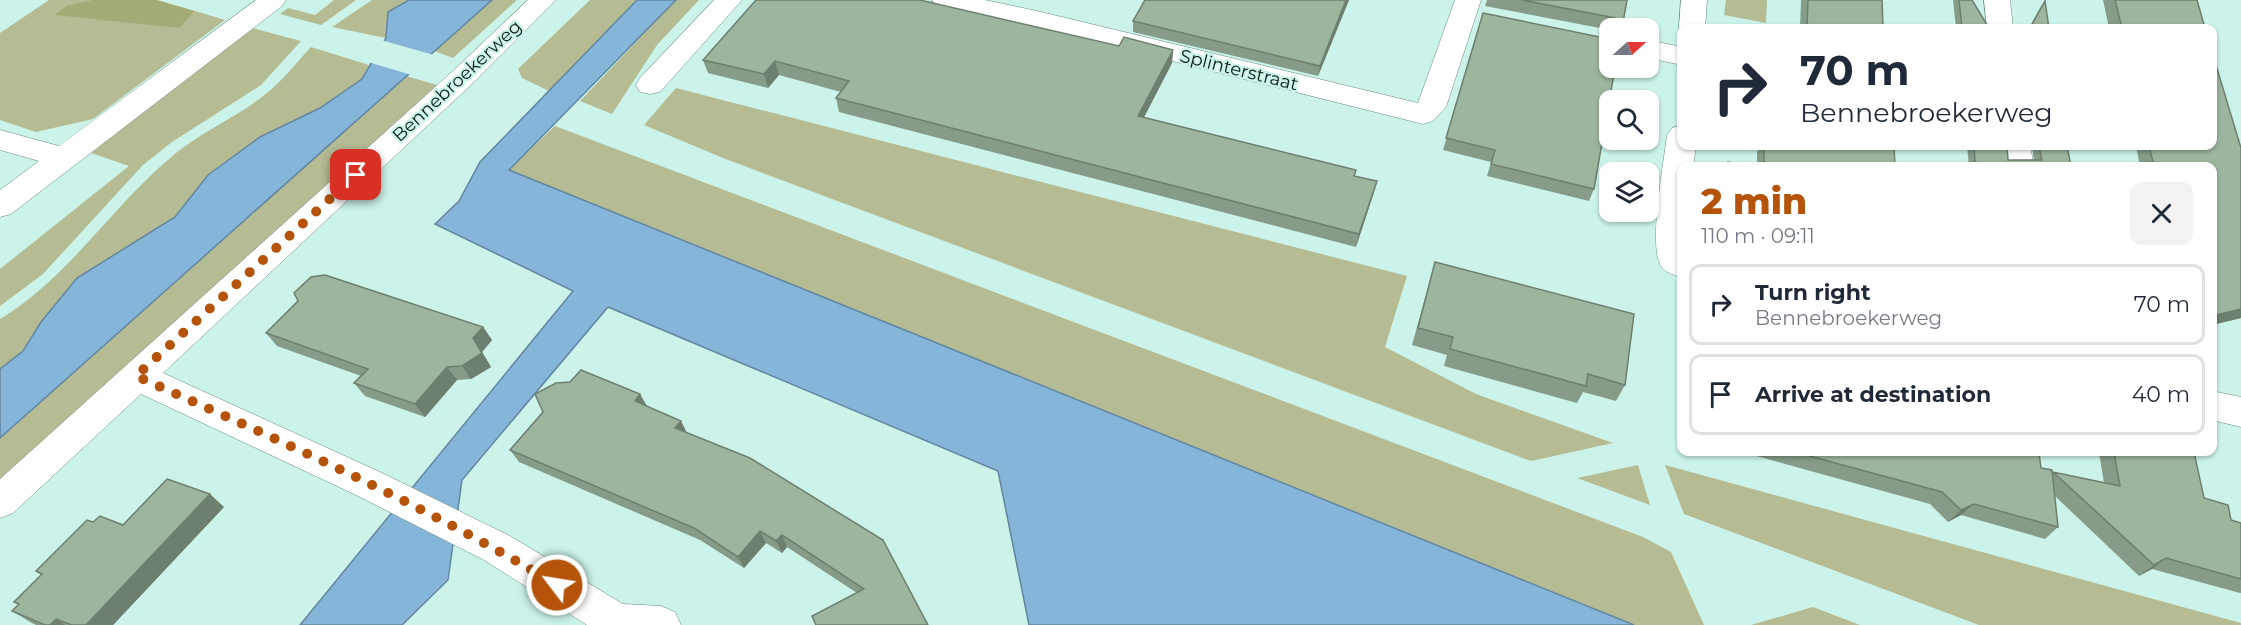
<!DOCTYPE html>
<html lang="en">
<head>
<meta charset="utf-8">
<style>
	:root { --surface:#fff; --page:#f2f2f3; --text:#1f2937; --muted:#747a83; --line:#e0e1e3; --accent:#b45309 }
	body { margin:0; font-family:Montserrat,sans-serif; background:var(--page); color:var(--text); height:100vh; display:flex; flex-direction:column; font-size:22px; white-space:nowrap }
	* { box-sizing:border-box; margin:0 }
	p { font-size:20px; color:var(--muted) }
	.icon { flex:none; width:33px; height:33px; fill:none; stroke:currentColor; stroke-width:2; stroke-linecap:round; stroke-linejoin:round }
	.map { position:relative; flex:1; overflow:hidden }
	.drawer { position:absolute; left:1677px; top:162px; width:540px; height:294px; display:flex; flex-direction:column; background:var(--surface); border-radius:12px; box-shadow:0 2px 4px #0004 }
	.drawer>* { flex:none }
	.banner { position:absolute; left:1677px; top:24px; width:540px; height:126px; border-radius:12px; box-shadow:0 2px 4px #0004; background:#fff; color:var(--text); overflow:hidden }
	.needle { width:39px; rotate:69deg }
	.buttons { position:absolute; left:1599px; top:18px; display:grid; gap:12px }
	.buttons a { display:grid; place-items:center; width:60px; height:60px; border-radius:12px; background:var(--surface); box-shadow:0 2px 4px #0004; font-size:30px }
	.pin { position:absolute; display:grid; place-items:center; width:51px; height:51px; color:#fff; margin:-26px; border-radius:12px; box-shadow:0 3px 9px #0006 }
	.me { position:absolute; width:66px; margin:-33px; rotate:301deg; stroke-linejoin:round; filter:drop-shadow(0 0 4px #0008) }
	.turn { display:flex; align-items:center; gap:21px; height:126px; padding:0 24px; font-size:27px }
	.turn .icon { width:78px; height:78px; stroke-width:2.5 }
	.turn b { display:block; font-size:42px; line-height:51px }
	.round { display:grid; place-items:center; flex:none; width:63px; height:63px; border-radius:12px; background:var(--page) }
	.headline { display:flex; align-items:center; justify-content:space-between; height:102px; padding:0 24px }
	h1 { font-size:36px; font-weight:800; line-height:45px; color:var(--accent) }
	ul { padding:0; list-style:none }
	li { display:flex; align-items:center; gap:18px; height:81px; margin:0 12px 9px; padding:0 12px; border:3px solid var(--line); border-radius:12px }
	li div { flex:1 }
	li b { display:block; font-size:22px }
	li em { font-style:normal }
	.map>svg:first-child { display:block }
</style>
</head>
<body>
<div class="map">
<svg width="2241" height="625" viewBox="0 0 2241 625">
	<rect width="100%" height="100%" fill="#cbf3e9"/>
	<path fill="#b5bc94" d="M49,0h42l-23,5 112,23 15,-17 30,9 -132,99 -57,13 -36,-12v-87z
		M334,0h22l-35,25 -41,-11 8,-6 27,7z
		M372,0h37l-21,12 -2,26 -54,-11z
		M492,0h25l-64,58 -19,-7z
		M590,0h47l-88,91 -27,-13 -4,-9z
		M676,0h23l-42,45 -45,69 -32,-13z
		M1726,0h41l-1,23 -42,-8z
		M252,28l49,13 -40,44 -89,57 -29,23 -100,109 -43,32v-37l129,-103 -38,-13z
		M311,47l58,18 -7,14 -42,29 -60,29 -52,38 -33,42 -98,61 -36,44 -18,29 -23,18v-50c70,-42 113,-115 176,-166 28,-23 63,-37 91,-60 16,-13 30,-31 44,-46z
		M406,76l31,9 -437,398v-45z
		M676,88l731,188 -22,71 91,47 137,49 -82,18 -808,-303 -79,-33z
		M555,126l1088,411 28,15 33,73h-70l-1126,-455z
		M1638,465l12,40 -73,-27z
		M1665,465l576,158v2h-262l-295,-111z
		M1813,607l47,18h-109z"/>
	<path fill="#a3ab76" d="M91,0h66l38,11 -15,17 -125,-13 13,-10z"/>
	<path fill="#86b5da" stroke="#6287a0" stroke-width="1.5" d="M409,0h83l-492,438v-69l23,-18 18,-29 36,-44 98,-61 33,-42 52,-38 60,-29 42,-29 24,-41 2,-26z
		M637,0h39l-167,170 1125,455h-605l-31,-154 -390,-164 -146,173 -14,100 -46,45h-102l273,-334 -138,-67 24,-23 21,-39z"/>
	<path fill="#cbf3e9" d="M381,40l53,15 -22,20 -44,-13z"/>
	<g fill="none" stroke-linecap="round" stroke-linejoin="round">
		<g stroke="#658a82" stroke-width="1">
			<path id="minor" d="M256,0h30l-4,6 -271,208 -11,3v-27l39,-29 -39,-11v-20l59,16z
				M528,0h28l-83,83 -310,290 219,100 128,63 113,68 38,2 14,6 6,13h-94l-103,-65 -128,-65 -215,-101 -128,119 -13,5v-39l453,-408z
				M714,0h28l-82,92 -10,2 -10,-2 -4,-7 4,-7z
				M932,0h53l52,11 381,92 37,-103h26l-35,107 -13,14 -10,3 -386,-97 -92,-19 -9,-2z
				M1681,0h26l-2,28h-23v4l-3,-4z
				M1984,0h26l3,28h-26z
				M1648,40l34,7v18l-34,-7z
				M1682,125v21h14l-3,20h-11v111c-8,-2 -16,-4 -21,-11 -13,-20 3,-104 6,-131l5,-7z
				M2002,146h28l4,20h-30z
				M2212,391l29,6v30l-29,-7z"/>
		</g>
		<use href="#minor" fill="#fff" fill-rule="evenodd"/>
	</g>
	<path fill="#869c88" d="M1145,0h204l-31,76 -185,-44v-11z
		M1487,0h140l-5,28h-12v2l-125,-24z
		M1801,0h81l1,28h-83z
		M1953,0h19l16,28h-32z
		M2103,0h94l8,28h-96z
		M923,1l196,45 54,4 -1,13 -28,54 212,53 -1,6 22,5 -4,14 -17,52 -517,-135 -3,-14 5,-6 -62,-17 -11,13 -60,-15 -5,-13z
		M2045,1l4,27h-20l11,-20z
		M1483,13l111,176 -5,12 -102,-25 4,-14 -48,-12z
		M1760,146h134l1,20h-138v-14z
		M1967,146h40l1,14h26l-2,-14h35l4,20h-102z
		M2136,146h76l29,2v170l-29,7v-159h-72z
		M1435,262l190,123 -9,16 -33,-9 -6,11 -133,-37 3,-11 -35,-10z
		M483,327l9,13 -10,12 9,15 -20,12 -14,1 -32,37 -60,-21 -11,-13 7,-7 -84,-30 -11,-13z
		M640,394l7,12 34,15 6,12 241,192 -71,-32 -70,-46 -5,6 -16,-10 -22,25 -44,-28 -181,-78 -9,-12z
		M1742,452h291l8,16 11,5 1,-1 51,11 -5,-31h95l10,46 27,22 10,3v70h-1l-88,-24 -13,7 -84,-80 3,31 -13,12 -84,-24 -13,7 -18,-18z
		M224,507l-111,118h-77l-6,-3 -18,-11 6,-6 -4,-3 27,-27 -5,-4 57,-49 30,3z"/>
	<path fill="#6d7f6f" d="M1346,0h3l-31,76 2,-10z
		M1173,50l-1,13 -34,66v-13z
		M775,61l4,14 -11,13 -4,-14z
		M1377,181l-4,14 -17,52 3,-13z
		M2241,309v9l-29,7v-9z
		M483,327l9,13 -10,12 9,15 -20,12 -9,-13 11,-28z
		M447,367l10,13 -32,37 -10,-13z
		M640,394l7,13 -12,-6z
		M681,421l6,13 -12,-6z
		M210,494l14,13 -111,118h-27z
		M1974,504l-13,11 -13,7 13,-12z
		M760,531l6,12 -22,25 -6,-11z
		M782,535l5,12 -5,6 -6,-12z
		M2166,558l-14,11 -13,7 15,-11z
		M56,619l9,6h-15z"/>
	<path fill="#9cb59e" stroke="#6d7f6f" stroke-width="1.5" d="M756,0h164l199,46 5,-9 49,13 -35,66 218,54 -2,6 23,5 -18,53 -523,-136 13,-17 -74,-20 -11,13 -61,-14z
		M1145,0h201l-26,66 -187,-45z
		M1522,0h105l-5,28h-6l-1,-10z
		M1808,0h74l1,28h-76z
		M1959,0h13l17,28h-27z
		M2115,0h82l8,28h-83z
		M2045,1l4,27h-19z
		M1483,13l127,26v29h5l-21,121 -103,-25 4,-14 -49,-12z
		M2212,52l29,96v161l-29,7v-150h-58l-5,-20h63z
		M1764,146h32l8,1v-1h90l1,20h-131z
		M1974,146h33l1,14h34l-3,-14h28l4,20h-76l-20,-4z
		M1728,162l19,4h-19z
		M1435,262l199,52 -9,71 -37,-11 -2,12 -136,-37 3,-12 -35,-9z
		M325,275l158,52 -10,11 9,15 -20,13 -15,1 -32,37 -61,-21 14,-14 -102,-36 32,-32 -4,-8 17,-16z
		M581,370l59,24 -5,7 46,20 -6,7 75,30 133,82 45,85h-112l-4,-9 52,-27 -82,-54 -6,6 -16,-10 -22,26 -44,-29 -184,-78 33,-38 -8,-18 21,-11 14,-1z
		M1795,452h238l6,1 2,15 11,2 6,57 -84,-23 -13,6 -19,-18z
		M2114,452h80l10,46 24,7 3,15 10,3v56l-75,-21 -12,7 -101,-93 67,14z
		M167,479l43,15 -124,131h-14l-16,-6 -6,6h-5l-33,-14 7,-7 -5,-2 28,-28 -6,-3 51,-51 6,2 7,-6 23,9z"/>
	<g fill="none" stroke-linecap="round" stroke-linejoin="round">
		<path stroke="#b45309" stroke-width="10" stroke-dasharray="0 18" d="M356,175l-220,201c143,64 287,128 421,209"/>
	</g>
	<g text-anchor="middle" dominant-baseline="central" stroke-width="4.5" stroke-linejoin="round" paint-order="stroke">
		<g font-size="18" fill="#0e1d19" stroke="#cbf3e9">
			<text transform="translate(1239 70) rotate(14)">Splinterstraat</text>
			<text transform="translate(457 81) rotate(-43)">Bennebroekerweg</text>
		</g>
	</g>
</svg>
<div class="buttons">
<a><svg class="needle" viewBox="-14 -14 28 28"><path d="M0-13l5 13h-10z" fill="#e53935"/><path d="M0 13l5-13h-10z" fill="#747a83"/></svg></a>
<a><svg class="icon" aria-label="search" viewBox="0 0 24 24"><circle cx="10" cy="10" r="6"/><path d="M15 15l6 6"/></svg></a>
<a><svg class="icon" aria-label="layers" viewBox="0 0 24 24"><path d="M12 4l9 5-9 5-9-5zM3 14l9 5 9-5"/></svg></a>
</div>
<div class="pin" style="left:356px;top:175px;background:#d93025"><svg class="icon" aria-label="arrive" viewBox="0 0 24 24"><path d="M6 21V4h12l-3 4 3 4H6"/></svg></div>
<svg class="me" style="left:557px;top:585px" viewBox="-20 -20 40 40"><circle r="17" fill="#b45309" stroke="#fff" stroke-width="3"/><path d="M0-11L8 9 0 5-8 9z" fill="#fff"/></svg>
<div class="banner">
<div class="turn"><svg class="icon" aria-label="right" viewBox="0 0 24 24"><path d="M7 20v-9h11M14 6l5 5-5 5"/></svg><div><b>70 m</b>Bennebroekerweg</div></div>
</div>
<section class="drawer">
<div class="headline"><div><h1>2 min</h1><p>110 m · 09:11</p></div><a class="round"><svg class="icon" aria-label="close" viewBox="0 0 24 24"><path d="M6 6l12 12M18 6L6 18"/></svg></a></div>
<ul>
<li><svg class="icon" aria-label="right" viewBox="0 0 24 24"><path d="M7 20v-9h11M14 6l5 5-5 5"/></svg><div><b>Turn right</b><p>Bennebroekerweg</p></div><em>70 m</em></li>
<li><svg class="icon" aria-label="arrive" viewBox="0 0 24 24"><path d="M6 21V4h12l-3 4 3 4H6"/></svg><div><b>Arrive at destination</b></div><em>40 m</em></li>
</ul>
</section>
</div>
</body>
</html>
